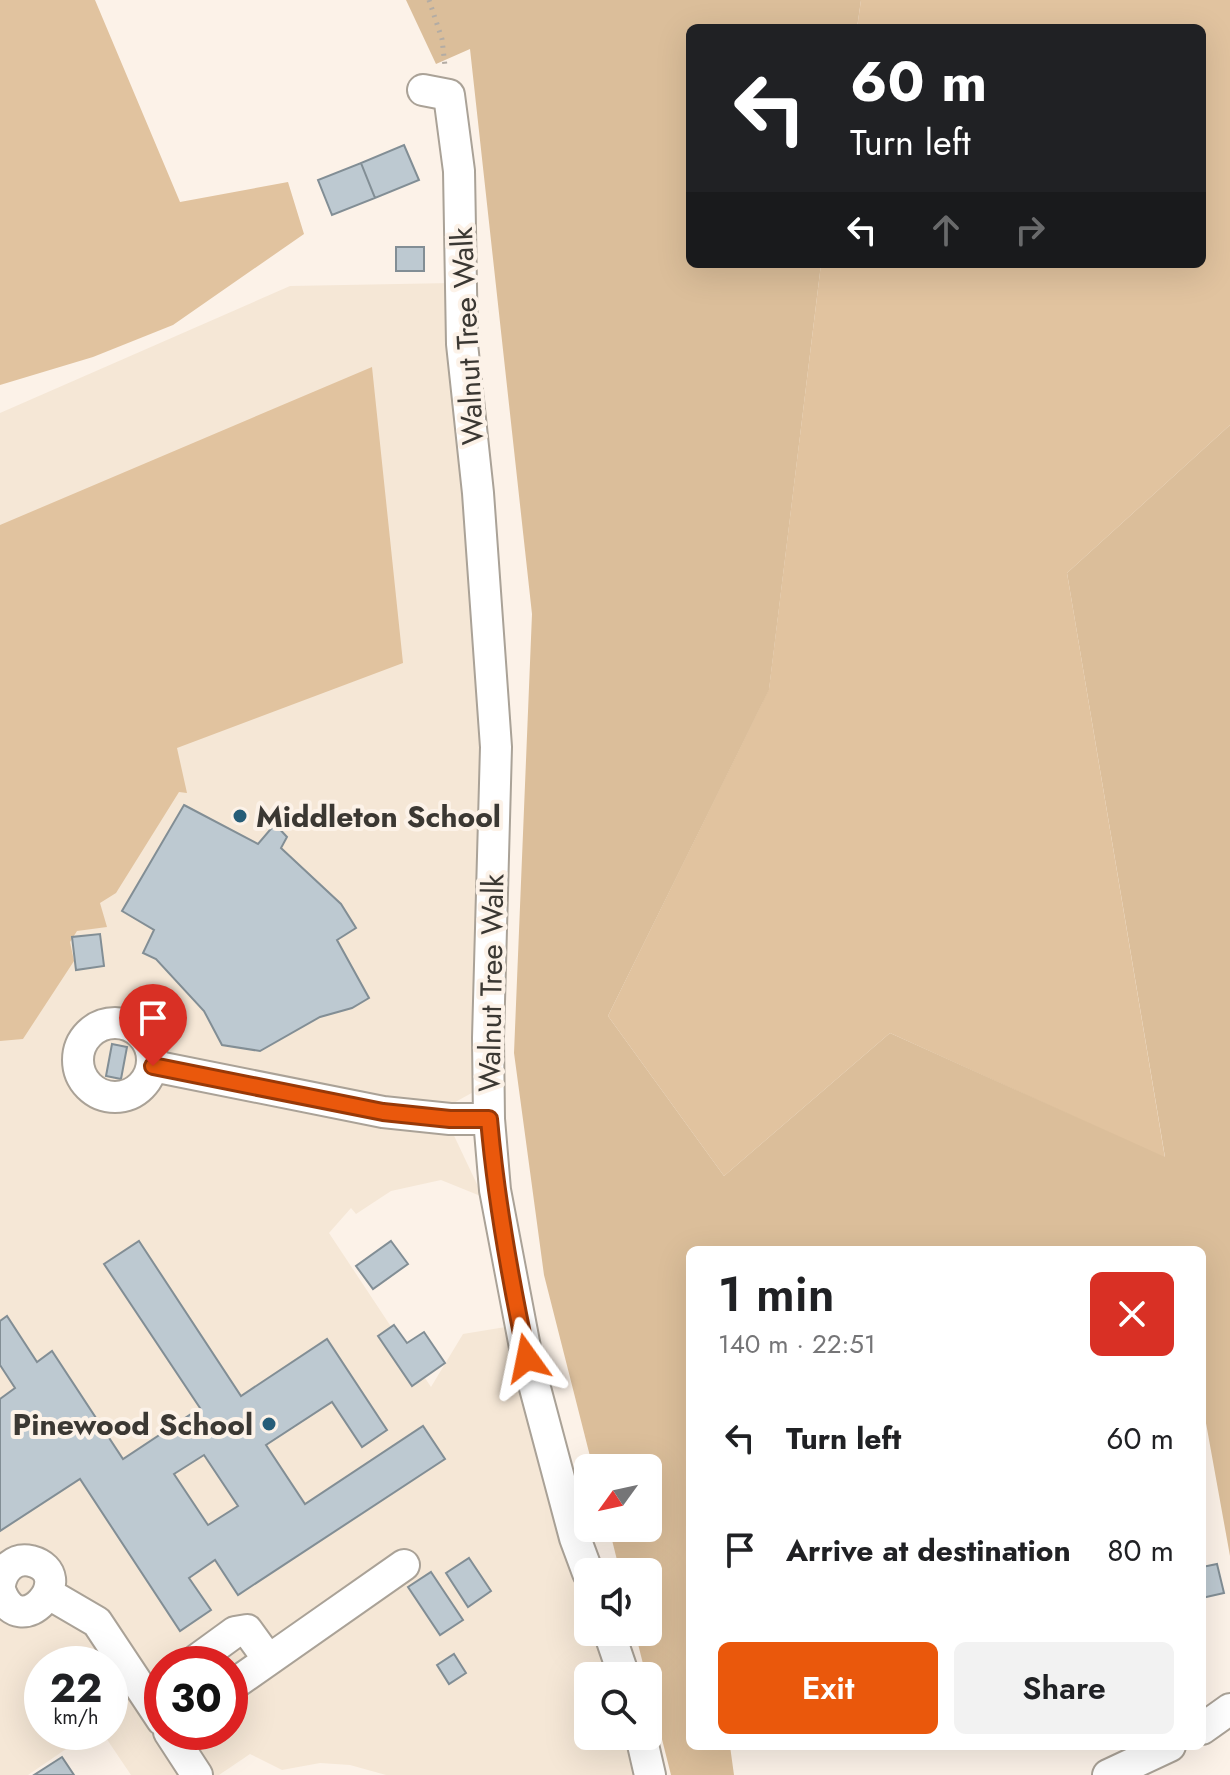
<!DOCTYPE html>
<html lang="en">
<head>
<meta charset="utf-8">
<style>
	:root { --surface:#fff; --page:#f2f2f2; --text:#202124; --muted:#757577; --accent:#ea580c }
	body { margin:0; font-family:Jost,sans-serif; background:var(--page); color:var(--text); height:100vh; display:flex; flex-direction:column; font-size:30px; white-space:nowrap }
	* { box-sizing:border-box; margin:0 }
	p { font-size:26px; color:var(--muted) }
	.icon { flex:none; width:44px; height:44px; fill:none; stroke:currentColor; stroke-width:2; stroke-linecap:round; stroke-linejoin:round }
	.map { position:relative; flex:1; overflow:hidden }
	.sheet { position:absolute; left:686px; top:1246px; width:520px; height:504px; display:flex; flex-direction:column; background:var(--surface); border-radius:12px; box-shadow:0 8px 32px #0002 }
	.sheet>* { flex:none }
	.guide { position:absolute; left:686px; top:24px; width:520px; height:244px; border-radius:12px; box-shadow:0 8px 32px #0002; background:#202124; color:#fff; overflow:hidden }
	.needle { width:52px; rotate:237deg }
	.controls { position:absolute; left:574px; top:1454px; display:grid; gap:16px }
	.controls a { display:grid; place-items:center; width:88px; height:88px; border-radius:12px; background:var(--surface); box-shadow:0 8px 32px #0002; font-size:40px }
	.speed { position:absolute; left:24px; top:1646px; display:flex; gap:16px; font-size:40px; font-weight:700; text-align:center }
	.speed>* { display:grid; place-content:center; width:104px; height:104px; border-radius:50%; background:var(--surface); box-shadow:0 8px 32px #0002; line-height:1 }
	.speed small { font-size:20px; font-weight:400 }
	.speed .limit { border:12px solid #d22; background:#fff; color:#111 }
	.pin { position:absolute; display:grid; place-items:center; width:68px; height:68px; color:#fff; margin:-82px -34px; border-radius:50% 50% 50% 0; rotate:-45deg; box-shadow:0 0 8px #0007 }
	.pin .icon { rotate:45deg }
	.me { position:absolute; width:88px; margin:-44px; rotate:348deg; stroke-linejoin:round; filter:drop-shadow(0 0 6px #0008) }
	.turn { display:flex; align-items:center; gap:28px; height:168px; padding:0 32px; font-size:36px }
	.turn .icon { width:104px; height:104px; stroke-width:2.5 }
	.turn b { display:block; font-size:56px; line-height:68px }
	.lanes { display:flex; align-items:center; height:76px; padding:0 32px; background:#0003; justify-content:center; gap:40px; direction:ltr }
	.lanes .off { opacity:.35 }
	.round { display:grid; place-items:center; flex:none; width:84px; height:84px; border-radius:12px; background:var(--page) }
	.summary { display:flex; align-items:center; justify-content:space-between; height:136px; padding:0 32px }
	h1 { font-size:48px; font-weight:600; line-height:60px }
	.cta { display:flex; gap:16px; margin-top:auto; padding:16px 32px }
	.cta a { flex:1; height:92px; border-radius:12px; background:var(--accent); color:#fff; font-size:32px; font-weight:600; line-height:92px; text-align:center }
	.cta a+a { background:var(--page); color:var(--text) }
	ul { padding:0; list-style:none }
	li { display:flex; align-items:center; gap:24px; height:112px; padding:0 32px }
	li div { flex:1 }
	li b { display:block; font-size:30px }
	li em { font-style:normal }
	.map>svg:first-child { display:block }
</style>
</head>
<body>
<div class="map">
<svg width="1230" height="1775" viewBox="0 0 1230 1775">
	<rect width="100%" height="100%" fill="#fcf2e8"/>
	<path fill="#f5e7d6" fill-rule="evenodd" d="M452,283l31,464 -7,139 1,204 -27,15 -1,20 34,72 -42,-17 -50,11 -35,23 -5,-6 -22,25 102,154 32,-53 55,-9 55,228 15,49v30h9l14,44h-23v60h41l16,39h-259l-36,-10 -30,-2 -38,7 -32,-16 -31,21h-88l-29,-43h8v-68h-68v68h49l-63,43h-28v-1362l290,-127zM162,1664h68v68h-68z"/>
	<path fill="#e1c39f" d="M0,0h95l85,202 108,-20 16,52 -131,91 -80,32 -93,28z
		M861,0h369v425l-163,148 98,585 -275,-125 -166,143 -116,-160 161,-327 52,-425h381v-236h-345z
		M372,367l31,296 -226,85 10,45 -8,-1 -63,101 -16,10 7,24 -30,4 -7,11 4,19 -51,78 -23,2v-516z"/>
	<path fill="#dbbe9a" d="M406,0h455l-4,28h-167v236h131l-52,426 -161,326 116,160 166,-143 275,124 -98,-584 163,-148v1131l-28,-155v-151h-512v496h40l4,29h-63l-36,-143h13v-60h-28l-11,-44h39v-60h-55l-49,-193 -30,-222 18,-439 -62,-565 -34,15z"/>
	<path fill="#bdc9d1" stroke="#828e95" stroke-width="2" fill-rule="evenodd" d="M404,145l15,35 -44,18 -14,-35z
		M361,163l14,35 -43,17 -14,-35z
		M396,247h28v24h-28z
		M184,805l74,39 17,-20 12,13 -6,11 60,56 15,24 -19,12 32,58 -17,10 -32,9 -60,34 -38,-6 -18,-34 -48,-52 -13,-6 11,-23 -32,-19z
		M100,934l4,32 -28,4 -4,-33z
		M112,1044l15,3 -6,32 -15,-3z
		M139,1241l102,155 86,-57 60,91 -25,17 -30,-45 -66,43 39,59 118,-78 22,33 -207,136 -23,-35 -26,18 22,32 -31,21 -100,-152 -80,52v-132l15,-11 -15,-23v-44l7,-5 30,46 15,-11 71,108 77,-51 -96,-144zM204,1455l34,51 -30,19 -34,-51z
		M391,1241l17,23 -35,25 -17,-23z
		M394,1325l13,18 17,-11 21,31 -33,23 -34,-50z
		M469,1558l22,33 -23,16 -22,-34z
		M1217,1564l7,29 -22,5v-31z
		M431,1572l32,48 -23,15 -32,-48z
		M454,1654l12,19 -17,11 -12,-19z
		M62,1757l12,18h-40z"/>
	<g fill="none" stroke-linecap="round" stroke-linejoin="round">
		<g stroke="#aaa297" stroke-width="34">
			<path id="minor" d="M423,90l26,5 10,76 3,173 16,149 18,254 -8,291 1,81 6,71 32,168 48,180 13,35
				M78 1060a37 37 0 1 1 74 0a37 37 0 1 1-74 0Z
				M153,1066l230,46 67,7h39
				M0,1585c2,-15 14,-28 31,-24 50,13 -11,86 -31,29
				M49,1594l48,28 65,98
				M609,1632l15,44
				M191,1664l44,-32 12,-2 21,29
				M230,1687l174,-122
				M1202,1729l28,-20
				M169,1732l28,43
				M641,1736l9,39
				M1108,1775l62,-29"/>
		</g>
		<path stroke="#b3aca4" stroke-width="5" stroke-dasharray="2 6" stroke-linecap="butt" d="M429,0l13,39 3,27"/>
		<use href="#minor" stroke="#fff" stroke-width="30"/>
	</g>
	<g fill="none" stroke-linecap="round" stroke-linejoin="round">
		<g stroke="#983908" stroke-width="20">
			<path id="route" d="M153,1066l230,46 67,7h39c7,81 21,159 38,239"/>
		</g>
		<use href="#route" stroke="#ea580c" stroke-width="14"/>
	</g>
	<g fill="#265d78" stroke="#fcf2e8" stroke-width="3">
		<circle cx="240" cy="816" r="8"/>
		<circle cx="269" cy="1424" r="8"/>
	</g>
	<g text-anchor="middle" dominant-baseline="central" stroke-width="8" stroke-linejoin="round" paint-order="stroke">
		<g font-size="30" fill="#3b3833" stroke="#fcf2e8">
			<text transform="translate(467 336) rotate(-93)">Walnut Tree Walk</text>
			<text transform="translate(491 983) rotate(-89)">Walnut Tree Walk</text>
		</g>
		<g font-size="30" font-weight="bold" fill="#3b3833" stroke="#fcf2e8" text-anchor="start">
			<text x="256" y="816">Middleton School</text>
			<text x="253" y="1424" text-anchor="end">Pinewood School</text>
		</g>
	</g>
</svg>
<div class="controls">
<a><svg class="needle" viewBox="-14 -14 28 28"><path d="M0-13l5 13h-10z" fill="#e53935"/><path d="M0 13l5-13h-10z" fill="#757577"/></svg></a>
<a><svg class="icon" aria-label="sound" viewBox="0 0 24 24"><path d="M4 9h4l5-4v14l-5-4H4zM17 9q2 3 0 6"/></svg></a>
<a><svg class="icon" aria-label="search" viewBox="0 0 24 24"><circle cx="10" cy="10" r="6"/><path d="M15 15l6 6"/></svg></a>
</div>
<div class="speed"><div>22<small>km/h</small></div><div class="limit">30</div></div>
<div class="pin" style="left:153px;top:1066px;background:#d93025"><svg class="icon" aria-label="arrive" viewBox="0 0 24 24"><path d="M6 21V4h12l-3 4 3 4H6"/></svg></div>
<svg class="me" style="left:527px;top:1358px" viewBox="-20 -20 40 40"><path d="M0-17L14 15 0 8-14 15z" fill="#ea580c" stroke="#fff" stroke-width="4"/></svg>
<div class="guide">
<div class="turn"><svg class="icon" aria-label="left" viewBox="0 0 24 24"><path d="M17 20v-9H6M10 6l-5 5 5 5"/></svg><div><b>60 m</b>Turn left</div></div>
<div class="lanes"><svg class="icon" aria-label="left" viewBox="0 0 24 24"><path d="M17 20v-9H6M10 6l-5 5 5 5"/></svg><svg class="icon off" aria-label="ahead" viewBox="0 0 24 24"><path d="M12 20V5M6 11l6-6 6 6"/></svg><svg class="icon off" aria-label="right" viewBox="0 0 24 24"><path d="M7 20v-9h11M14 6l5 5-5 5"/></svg></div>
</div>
<section class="sheet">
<div class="summary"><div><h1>1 min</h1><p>140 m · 22:51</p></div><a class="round" style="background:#d93025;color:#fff"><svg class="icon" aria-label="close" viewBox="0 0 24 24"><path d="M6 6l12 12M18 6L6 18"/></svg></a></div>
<ul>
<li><svg class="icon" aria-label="left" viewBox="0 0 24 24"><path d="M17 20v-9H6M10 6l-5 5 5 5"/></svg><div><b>Turn left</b></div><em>60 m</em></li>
<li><svg class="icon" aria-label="arrive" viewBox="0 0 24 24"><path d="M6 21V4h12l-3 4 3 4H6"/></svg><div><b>Arrive at destination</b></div><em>80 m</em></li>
</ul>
<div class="cta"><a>Exit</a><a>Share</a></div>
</section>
</div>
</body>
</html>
